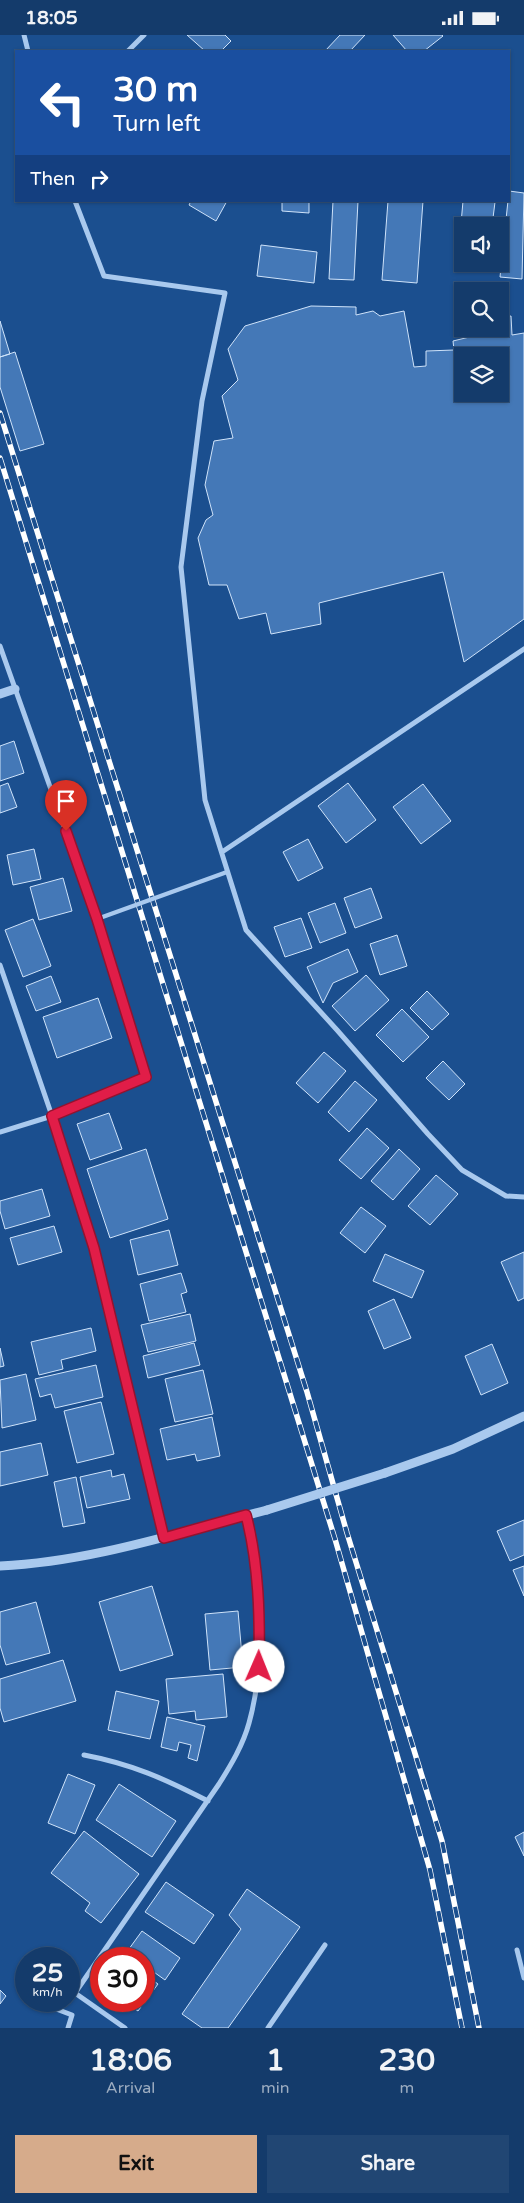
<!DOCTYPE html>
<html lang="en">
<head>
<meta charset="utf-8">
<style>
	:root { --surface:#143b6b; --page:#214673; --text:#f1f3f6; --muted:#9dadc1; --line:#33557e; --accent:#d6ab8b }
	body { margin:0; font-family:"Varela Round",sans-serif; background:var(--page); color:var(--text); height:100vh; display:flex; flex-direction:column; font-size:19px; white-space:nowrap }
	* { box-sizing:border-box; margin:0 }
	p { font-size:16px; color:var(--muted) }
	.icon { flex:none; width:28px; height:28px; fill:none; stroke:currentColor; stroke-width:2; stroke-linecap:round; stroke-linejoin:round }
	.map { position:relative; height:1993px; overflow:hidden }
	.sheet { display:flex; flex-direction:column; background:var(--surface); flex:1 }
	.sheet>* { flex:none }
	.banner { position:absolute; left:15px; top:15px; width:495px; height:152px; border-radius:0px; box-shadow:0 1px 4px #0004,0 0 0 1px var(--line); background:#1a4fa0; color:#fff; overflow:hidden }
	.fabs { position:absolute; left:454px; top:182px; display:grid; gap:10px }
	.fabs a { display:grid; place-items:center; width:55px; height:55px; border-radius:0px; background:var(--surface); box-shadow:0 1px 4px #0004,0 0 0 1px var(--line); font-size:25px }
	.speed { position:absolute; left:15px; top:1912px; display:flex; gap:10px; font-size:25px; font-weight:700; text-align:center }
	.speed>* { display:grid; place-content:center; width:65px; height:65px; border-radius:50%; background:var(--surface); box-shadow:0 1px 4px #0004,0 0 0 1px var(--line); line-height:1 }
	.speed small { font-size:12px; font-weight:400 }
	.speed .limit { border:8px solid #d22; background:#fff; color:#111 }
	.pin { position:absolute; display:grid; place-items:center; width:42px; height:42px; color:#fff; margin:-51px -21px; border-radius:50% 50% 50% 0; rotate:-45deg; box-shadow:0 0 5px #0007 }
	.pin .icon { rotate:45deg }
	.me { position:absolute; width:55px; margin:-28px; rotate:1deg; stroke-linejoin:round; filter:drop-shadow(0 0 4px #0008) }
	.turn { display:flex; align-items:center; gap:18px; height:105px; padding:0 15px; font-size:22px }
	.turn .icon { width:65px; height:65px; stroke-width:2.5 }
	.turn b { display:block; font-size:35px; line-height:42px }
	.then { display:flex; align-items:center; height:48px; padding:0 15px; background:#0003; gap:10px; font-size:19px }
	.eta { display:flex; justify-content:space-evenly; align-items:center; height:85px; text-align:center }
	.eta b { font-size:30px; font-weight:800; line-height:35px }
	.button { display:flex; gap:10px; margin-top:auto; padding:10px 15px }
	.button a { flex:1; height:58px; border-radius:0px; background:var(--accent); color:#111; font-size:20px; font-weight:800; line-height:58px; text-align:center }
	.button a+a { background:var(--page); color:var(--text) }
	.status { display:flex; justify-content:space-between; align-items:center; height:35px; padding:0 25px; background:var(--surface); direction:ltr }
	.status svg { height:14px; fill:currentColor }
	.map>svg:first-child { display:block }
</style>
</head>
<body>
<div class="status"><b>18:05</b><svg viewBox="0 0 49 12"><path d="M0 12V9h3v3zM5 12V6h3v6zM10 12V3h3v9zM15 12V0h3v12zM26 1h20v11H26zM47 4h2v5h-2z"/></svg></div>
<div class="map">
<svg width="524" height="1993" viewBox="0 0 524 1993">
	<rect width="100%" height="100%" fill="#1b4f8f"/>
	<path fill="#4478b7" stroke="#cfe3fa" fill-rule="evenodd" d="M187,0h38l6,6 -10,10h-16z
		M340,0h25l-15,16h-25z
		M393,0h49l1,1 -19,15h-17z
		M509,156l15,2 -2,86 -22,-2z
		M191,166h36l-11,20 -27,-16z
		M282,166h27v12l-27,-2z
		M333,166h25l-4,79 -25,-1z
		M388,166h35l-6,82 -35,-3z
		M463,166l32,1 -3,24h-30v32h-4z
		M261,210l56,7 -3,31 -57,-7z
		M311,271l45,1v8l17,-4 7,5 24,-5 10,56 12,-1v-15l28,-1 -1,-9 37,-9 4,4 5,-3 1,-16 11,-1 1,19 12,-2v286l-60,43 -21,-90 -124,31 2,21 -50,10 -5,-21 -27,6 -12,-34h-18l-11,-47 8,-18 7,-5 -8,-30 9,-44 19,-3 -11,-42 16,-16 -10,-31 17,-23zM462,321h38v38h-38z
		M0,286l10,33 -10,3z
		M15,317l29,92 -24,7 -20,-64v-30z
		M14,706l10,32 -24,8v-35z
		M8,748l9,24 -17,6v-27z
		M348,748l28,37 -30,23 -28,-37z
		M423,749l28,37 -30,23 -28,-37z
		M308,804l15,29 -25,13 -15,-29z
		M34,814l7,30 -28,6 -6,-30z
		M63,843l9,33 -33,9 -9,-33z
		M371,853l11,30 -27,10 -11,-30z
		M335,868l11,30 -26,10 -12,-30z
		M301,883l11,30 -27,9 -11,-30z
		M33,884l18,47 -28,11 -18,-47z
		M397,900l10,31 -27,9 -10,-31z
		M348,914l10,23 -25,11 -10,20 -16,-36z
		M366,940l23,25 -34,31 -23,-25z
		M51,941l10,26 -25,9 -10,-25z
		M427,956l22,23 -17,16 -22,-22z
		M98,963l14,40 -55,20 -14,-41z
		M402,974l27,28 -26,25 -27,-27z
		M324,1017l22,19 -28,32 -22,-20z
		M443,1026l22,23 -16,16 -23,-22z
		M355,1046l22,19 -28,32 -21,-20z
		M109,1078l13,36 -32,11 -13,-36z
		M367,1093l22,20 -28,31 -22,-19z
		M146,1114l22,70 -58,19 -23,-69z
		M399,1114l21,20 -27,31 -22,-19z
		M436,1140l22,19 -28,31 -22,-19z
		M42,1154l8,27 -45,13 -5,-18v-10z
		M361,1172l25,19 -21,27 -25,-20z
		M54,1191l8,26 -44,13 -8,-27z
		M169,1195l9,35 -40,10 -8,-35z
		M524,1217v46l-6,3 -17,-39z
		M385,1219l39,17 -12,27 -39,-17z
		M181,1238l6,19 -6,2 5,18 -37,9 -9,-37z
		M394,1264l17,39 -27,11 -16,-38z
		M190,1279l6,27 -48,11 -7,-27z
		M91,1293l5,23 -35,9 2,9 -24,6 -8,-33z
		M194,1308l6,22 -52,13 -5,-22z
		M492,1309l16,39 -27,12 -16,-39z
		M0,1313l4,18 -4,1z
		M96,1330l7,32 -48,11 -4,-14 -11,3 -5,-18z
		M203,1335l10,44 -38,8 -10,-43z
		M26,1339l10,46 -34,8 -2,-48z
		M101,1367l13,52 -37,9 -13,-52z
		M212,1382l8,39 -23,5 -2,-7 -28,6 -7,-31z
		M41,1408l7,32 -48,11v-34z
		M111,1435l1,7 12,-3 6,25 -43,9 -7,-31z
		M76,1442l9,46 -22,4 -9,-45z
		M524,1485v35l-14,6 -13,-30z
		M524,1531v30l-11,-26z
		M152,1551l21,69 -53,16 -21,-69z
		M36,1567l14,51 -44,12 -6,-20v-33z
		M238,1576l5,56 -33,3 -5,-56z
		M63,1625l13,41 -72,21 -4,-14v-29z
		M223,1639l4,43 -31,3 -1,-9 -26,3 -3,-35z
		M116,1656l43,10 -9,38 -42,-9z
		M167,1682l38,9 -8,35 -9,-3 3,-13 -12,-3 -2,9 -16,-4z
		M68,1739l27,11 -20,49 -27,-11z
		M119,1749l57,37 -24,36 -56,-37z
		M84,1796l55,43 -38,49 -16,-12 5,-8 -39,-30z
		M524,1797v24l-9,-19z
		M166,1847l48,33 -20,29 -49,-32z
		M247,1854l53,38 -72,101h-26l-20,-14 59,-85 -12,-14z
		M142,1896l38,27 -15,22 -21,-15v-6h-9l-9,-6z
		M144,1939l14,10 -20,27 -14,-10h20z
		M0,1955l6,6 -6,8z"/>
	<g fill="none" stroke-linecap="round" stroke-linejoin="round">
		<path stroke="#a9c9ee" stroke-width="5" d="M24,0l4,16
			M128,16l16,-16
			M75,166l29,75 121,17 -23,108 -21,166 24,233 41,130 91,100 91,104 34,36 44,26 18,1
			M0,611l97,273 49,158 -94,39 -52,16
			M222,817l302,-203
			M0,930l52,151 41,132 71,290
			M84,1720c48,9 81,24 124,46
			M517,1915l7,28
			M51,1972l21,8 -4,13
			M125,1993l-50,-35 144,-209c12,-19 24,-39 30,-61 17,-60 13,-148 -3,-208
			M268,1993l57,-83"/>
		<path stroke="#a9c9ee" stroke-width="9" d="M0,659l15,-5
			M385,1438l68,-24 71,-33
			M0,1531c91,-4 180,-34 267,-56"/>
		<g stroke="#fff" stroke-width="5.5">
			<path id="rail" d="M0,378l307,979 40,141 95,308 37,187
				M0,423l335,1081 95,331 32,158"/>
		</g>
		<use href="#rail" stroke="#1b4f8f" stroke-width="4" stroke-dasharray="11" stroke-linecap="butt"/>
		<path stroke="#a9c9ee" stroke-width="4.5" d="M97,884l130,-47"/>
		<path stroke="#a9c9ee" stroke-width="9" d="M267,1475l118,-37"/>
	</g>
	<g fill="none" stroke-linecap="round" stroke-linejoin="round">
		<g stroke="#92132f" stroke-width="12">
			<path id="route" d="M66,796l31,88 49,158 -94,39 42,132 70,290 82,-23c13,50 14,102 13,152"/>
		</g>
		<use href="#route" stroke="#e11d48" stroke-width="9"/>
	</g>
</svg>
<div class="fabs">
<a><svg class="icon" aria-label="sound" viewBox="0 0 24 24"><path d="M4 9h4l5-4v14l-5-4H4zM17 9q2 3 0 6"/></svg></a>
<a><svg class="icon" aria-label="search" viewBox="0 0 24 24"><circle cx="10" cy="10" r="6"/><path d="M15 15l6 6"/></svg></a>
<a><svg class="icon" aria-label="layers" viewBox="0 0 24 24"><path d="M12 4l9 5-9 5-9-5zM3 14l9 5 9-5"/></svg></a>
</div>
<div class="speed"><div>25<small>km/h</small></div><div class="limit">30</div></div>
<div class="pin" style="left:66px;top:796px;background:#d93025"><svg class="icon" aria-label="arrive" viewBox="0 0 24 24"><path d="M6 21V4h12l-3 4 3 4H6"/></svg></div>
<svg class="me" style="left:259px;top:1632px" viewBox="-20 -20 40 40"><circle r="19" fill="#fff"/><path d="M0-13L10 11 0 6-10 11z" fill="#e11d48"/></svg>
<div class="banner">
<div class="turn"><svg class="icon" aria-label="left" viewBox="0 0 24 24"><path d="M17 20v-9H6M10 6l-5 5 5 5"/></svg><div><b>30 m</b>Turn left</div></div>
<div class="then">Then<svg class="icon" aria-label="right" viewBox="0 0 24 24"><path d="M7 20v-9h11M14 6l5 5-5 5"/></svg></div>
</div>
</div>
<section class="sheet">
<div class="eta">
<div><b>18:06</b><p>Arrival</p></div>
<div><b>1</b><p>min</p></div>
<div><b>230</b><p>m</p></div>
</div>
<div class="button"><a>Exit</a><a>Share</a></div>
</section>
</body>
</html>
